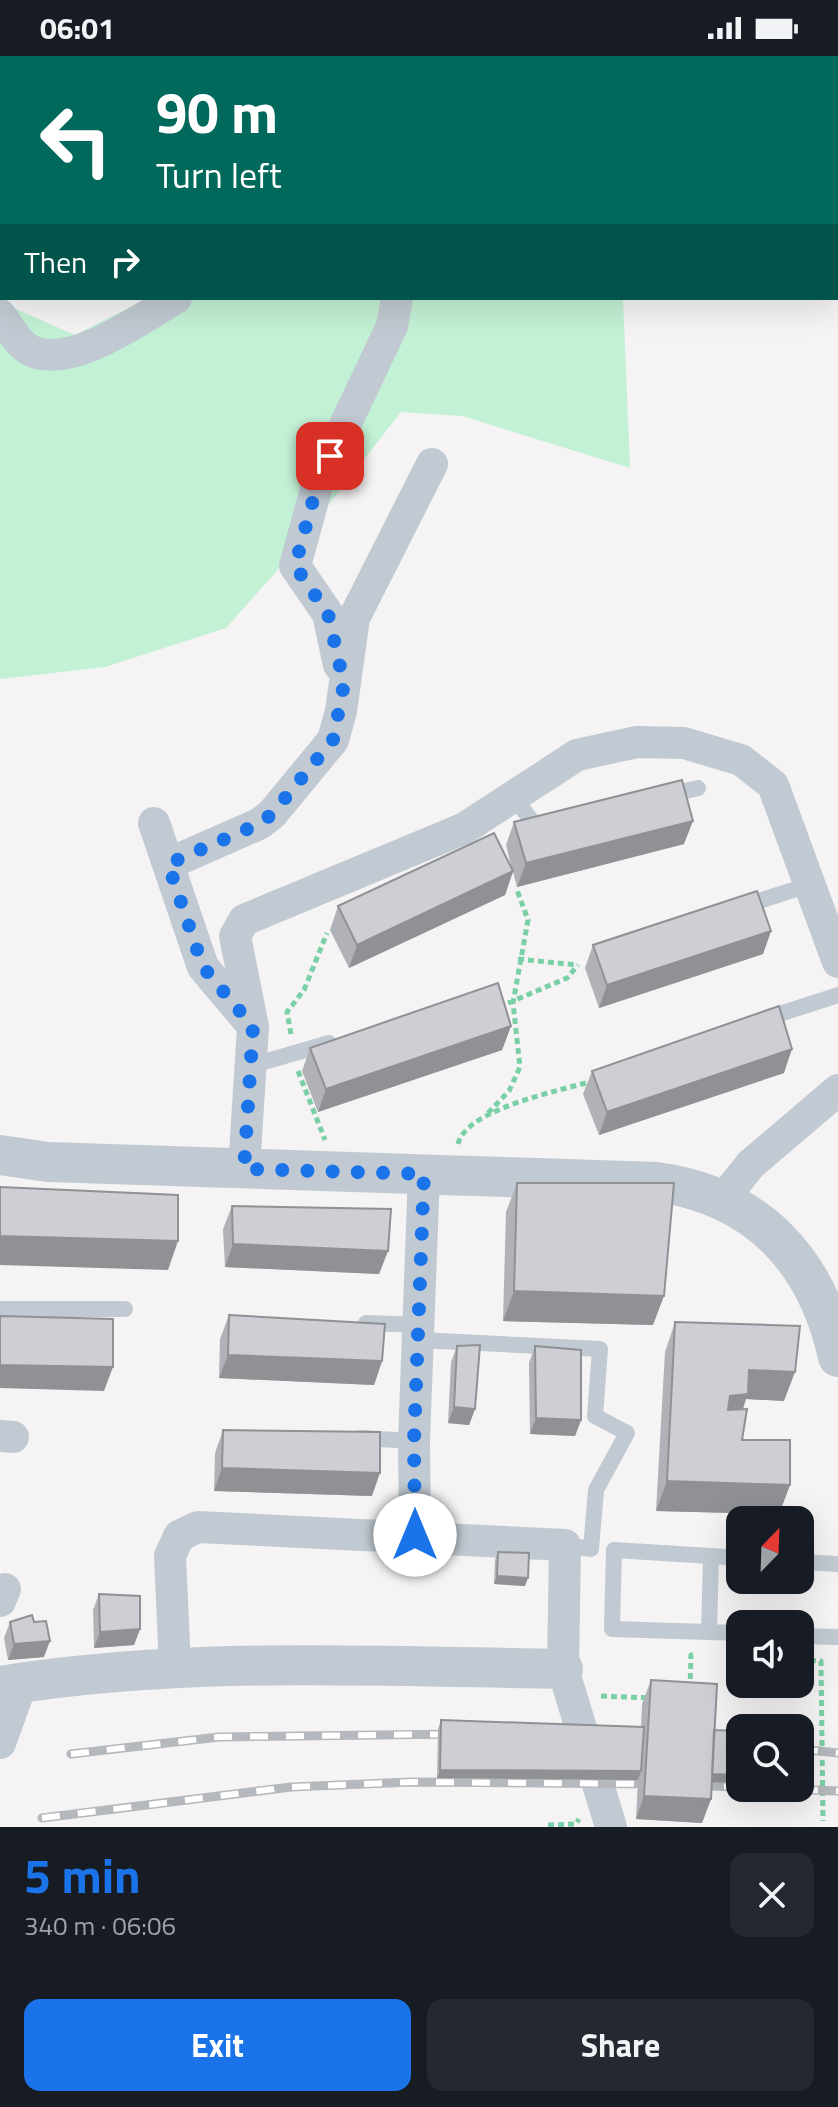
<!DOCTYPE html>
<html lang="en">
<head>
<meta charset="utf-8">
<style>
	:root { --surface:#171b24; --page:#242831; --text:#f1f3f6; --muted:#9ea1a6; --accent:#1a73e8 }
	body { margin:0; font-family:"Titillium Web",sans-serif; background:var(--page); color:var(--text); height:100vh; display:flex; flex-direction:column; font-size:30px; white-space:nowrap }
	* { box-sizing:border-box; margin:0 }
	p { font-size:26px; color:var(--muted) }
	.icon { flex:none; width:44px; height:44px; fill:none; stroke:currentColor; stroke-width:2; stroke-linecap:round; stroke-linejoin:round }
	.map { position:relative; height:1771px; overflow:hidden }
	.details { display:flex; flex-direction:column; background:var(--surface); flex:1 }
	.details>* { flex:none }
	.hud { position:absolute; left:0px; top:0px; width:838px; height:244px; box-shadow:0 8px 32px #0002; background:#00695c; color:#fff; overflow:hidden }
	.needle { width:52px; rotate:23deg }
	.tools { position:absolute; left:726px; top:1450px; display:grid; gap:16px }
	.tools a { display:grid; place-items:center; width:88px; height:88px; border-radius:16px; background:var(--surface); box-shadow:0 8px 32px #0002; font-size:40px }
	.pin { position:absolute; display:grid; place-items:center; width:68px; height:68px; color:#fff; margin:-34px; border-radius:16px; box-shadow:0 4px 12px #0006 }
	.me { position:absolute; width:88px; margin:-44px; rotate:0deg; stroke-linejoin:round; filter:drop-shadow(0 0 6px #0008) }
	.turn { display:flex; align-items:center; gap:28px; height:168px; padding:0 24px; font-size:36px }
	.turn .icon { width:104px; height:104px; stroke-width:2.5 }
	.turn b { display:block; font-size:56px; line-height:68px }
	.then { display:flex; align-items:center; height:76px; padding:0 24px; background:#0003; gap:16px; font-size:30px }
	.round { display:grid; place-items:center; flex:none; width:84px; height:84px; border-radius:16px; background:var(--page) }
	.head { display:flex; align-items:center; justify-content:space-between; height:136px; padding:0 24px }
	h1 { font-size:48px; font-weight:700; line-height:60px; color:var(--accent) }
	.cta { display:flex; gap:16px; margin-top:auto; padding:16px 24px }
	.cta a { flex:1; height:92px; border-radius:16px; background:var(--accent); color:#fff; font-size:32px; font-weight:700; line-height:92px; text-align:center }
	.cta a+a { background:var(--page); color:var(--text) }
	.status { display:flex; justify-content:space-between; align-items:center; height:56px; padding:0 40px; background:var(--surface); direction:ltr }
	.status svg { height:22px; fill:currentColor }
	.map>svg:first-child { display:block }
</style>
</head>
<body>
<div class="status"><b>06:01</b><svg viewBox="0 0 49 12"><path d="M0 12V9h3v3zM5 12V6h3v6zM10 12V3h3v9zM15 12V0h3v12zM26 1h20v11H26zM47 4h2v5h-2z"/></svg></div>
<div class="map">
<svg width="838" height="1771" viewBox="0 0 838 1771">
	<rect width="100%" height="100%" fill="#f5f3f3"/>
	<path fill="#c3f1d5" d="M151,0h506l-506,2z
		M687,0h151v105l-2,-103z
		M148,242h475l7,170 -168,-52 -61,-4 -127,162 -48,54 -121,39 -105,12v-377l75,33z"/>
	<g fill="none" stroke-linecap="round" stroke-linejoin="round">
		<path stroke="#7ad0a6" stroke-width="5" stroke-dasharray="6 4" stroke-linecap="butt" d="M518,903l59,6
			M499,951l68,-29 11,-13
			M291,978l-4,-22 17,-22 23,-57
			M298,1015l27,69
			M488,1057l21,-22 11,-24 -7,-64 15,-83 -11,-30
			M458,1088c8,-35 104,-54 135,-63
			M800,1604l21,1 2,160
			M690,1633l1,-34h4
			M601,1640l50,2
			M548,1769l28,-1 3,-5"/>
		<path stroke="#c1cad2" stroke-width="16" d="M665,740l33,-8
			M513,741l24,30 8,-2
			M740,851l69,-22
			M761,964l77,-25
			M250,1010l79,-23
			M0,1253h125
			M366,1267l54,2
			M420,1284l180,9 -5,67 32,17 -31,57 -5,59 -26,-4
			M360,1382l54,3
			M740,1502l-29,-2 -2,76 31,1
			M800,1506l38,2
			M709,1576l-97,-3 2,-79 97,6
			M800,1580l38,1"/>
		<path stroke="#c1cad2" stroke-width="32" d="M0,259c8,10 17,27 28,34 39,24 114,-31 148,-51
			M339,609l-11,-51 -33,-48 23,-84 74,-156 5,-28
			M154,767l49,144 48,57
			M168,808l91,-40 13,-10 61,-74 8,-29 13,-93 78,-154
			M244,1113l9,-142 -18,-91 9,-16 221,-92 112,-73 60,-13 47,1 57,17 32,25 65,177
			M723,1143l28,-35 87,-74
			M0,1380l13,1
			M415,1479l-1,-94 10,-267
			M0,1545l5,-12
			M175,1611l-5,-111 9,-20 19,-9 367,18 -2,124 48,158
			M0,1687l22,-61"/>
		<path stroke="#c1cad2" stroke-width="40" d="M0,1099l48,7 609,20c100,14 160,78 181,175
			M0,1630c187,-30 375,-20 563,-17"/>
		<g stroke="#b5b8bd" stroke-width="9">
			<path id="rail" d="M800,1693l38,4
				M71,1698l148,-17 243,-3
				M688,1729l52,2
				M764,1732l74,3
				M42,1762l249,-31 121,-5 248,2"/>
		</g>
		<use href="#rail" stroke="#fff" stroke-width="6" stroke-dasharray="18" stroke-linecap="butt"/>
	</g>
	<path fill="#b0b2b7" d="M514,766l170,22 -167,43 -4,-15 -8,23 -156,73 -19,-38 8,-24 174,-36 -6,-25z
		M771,875l-8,23 -164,54 -14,-40 8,-23z
		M511,970l-9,24 -184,62 -16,-41 8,-23z
		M592,1015l192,2 -185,62 -16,-41z
		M517,1127l136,142 -150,-4 3,-109z
		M232,1150l156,45 -9,23 -154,-7 -2,-38z
		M229,1259l153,46 -8,24 -155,-7 1,-39z
		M675,1266l109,79 -38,-2 -3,10 -1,31 48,45 -11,29 -123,-3 9,-159z
		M457,1290l18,63 -6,16 -21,-2 3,-61z
		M535,1290l46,74 -6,16 -45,-2 -1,-71z
		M223,1374l149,66 -158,-5 1,-38z
		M498,1496l27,34 -31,-2 1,-24z
		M99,1538l41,35 -6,16 -40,3 -1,-38z
		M10,1566l34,35 -36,3 -4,-22z
		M651,1624l63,50 26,53 -28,-1 -1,17 -9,24 -66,-4 2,-39 -201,-2 1,-49 3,-9 200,7 1,-23z"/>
	<path fill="#909195" d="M693,765l-9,23 -167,43 9,-24z
		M513,815l-8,24 -156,73 8,-23z
		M771,875l-8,23 -164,54 8,-23z
		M511,970l-9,24 -184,62 8,-23z
		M792,993l-8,24 -185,62 8,-23z
		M0,1180l178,5 -10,29 -168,-5z
		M233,1188l155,7 -9,23 -154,-7z
		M514,1235l150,5 -11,29 -150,-4z
		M228,1299l154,6 -8,24 -155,-7z
		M0,1309l113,2 -9,24 -104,-3z
		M749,1314l46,2 -11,29 -38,-2 -8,24 -19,2 11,-29z
		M454,1351l21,2 -6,16 -21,-2z
		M536,1362l45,2 -6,16 -45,-2z
		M222,1412l158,5 -8,23 -158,-5z
		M667,1425l123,4 -11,29 -123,-3z
		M497,1520l31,2 -3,8 -31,-2z
		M140,1573l-6,16 -40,3 6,-16z
		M50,1585l-6,16 -36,3 6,-16z
		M440,1714l201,1 -3,9 -201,-2z
		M707,1718l33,1v8l-36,-1z
		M644,1740l67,3 -9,24 -66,-4z"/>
	<path fill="#cdcfd5" stroke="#909195" stroke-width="2" d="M682,724l11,41 -167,42 -12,-41z
		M494,777l19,38 -156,74 -19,-39z
		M757,835l14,40 -164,54 -14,-40z
		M498,927l13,43 -185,63 -16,-41z
		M779,950l13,43 -185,63 -15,-41z
		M517,1127h157l-10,113 -150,-5z
		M0,1131l178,8v46l-178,-5z
		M232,1150l159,3 -3,42 -155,-7z
		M229,1259l156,9 -3,37 -154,-6z
		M0,1260l113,3v48l-113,-2z
		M675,1266l125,4 -5,46 -46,-2 -1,24 -18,2 -2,14 19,-1 -5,31h48v45l-123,-4z
		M480,1289l-5,64 -21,-2 3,-61z
		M535,1290l46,4v70l-45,-2z
		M223,1374l157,2v41l-158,-5z
		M498,1496l31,1 -1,25 -31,-2z
		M99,1538l41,2v33l-40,3z
		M32,1559l2,7 12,-1 4,20 -36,3 -4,-22z
		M651,1624l66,4 -6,115 -67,-3z
		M441,1664l203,7 -3,44 -201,-1z
		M714,1674l26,1v44l-28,-1z"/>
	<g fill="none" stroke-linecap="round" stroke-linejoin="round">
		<path stroke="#1a73e8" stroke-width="14" stroke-dasharray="0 25.2" d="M330,400l-12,26 -23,84 33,48 16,70 -11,56 -61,74 -13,10 -91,40 35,103 50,60 -9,142 180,5 -10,267 1,94"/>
	</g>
</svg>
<div class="tools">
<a><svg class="needle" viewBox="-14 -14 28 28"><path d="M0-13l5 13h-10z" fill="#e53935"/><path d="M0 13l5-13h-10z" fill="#9ea1a6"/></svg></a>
<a><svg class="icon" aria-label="sound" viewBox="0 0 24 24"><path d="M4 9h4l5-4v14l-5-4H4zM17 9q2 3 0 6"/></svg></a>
<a><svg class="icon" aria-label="search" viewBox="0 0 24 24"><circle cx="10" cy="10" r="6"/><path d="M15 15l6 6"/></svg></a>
</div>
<div class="pin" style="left:330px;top:400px;background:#d93025"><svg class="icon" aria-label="arrive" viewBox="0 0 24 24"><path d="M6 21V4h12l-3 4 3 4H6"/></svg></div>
<svg class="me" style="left:415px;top:1479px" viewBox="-20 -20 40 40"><circle r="19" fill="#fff"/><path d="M0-13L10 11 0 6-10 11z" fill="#1a73e8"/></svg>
<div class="hud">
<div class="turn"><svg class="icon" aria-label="left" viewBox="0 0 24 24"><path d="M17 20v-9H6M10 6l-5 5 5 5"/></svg><div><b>90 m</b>Turn left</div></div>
<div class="then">Then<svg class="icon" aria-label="right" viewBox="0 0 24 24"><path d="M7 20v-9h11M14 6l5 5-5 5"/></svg></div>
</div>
</div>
<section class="details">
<div class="head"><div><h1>5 min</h1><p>340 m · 06:06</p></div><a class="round"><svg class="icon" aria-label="close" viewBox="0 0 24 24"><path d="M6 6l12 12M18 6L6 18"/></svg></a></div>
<div class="cta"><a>Exit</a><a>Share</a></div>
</section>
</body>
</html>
